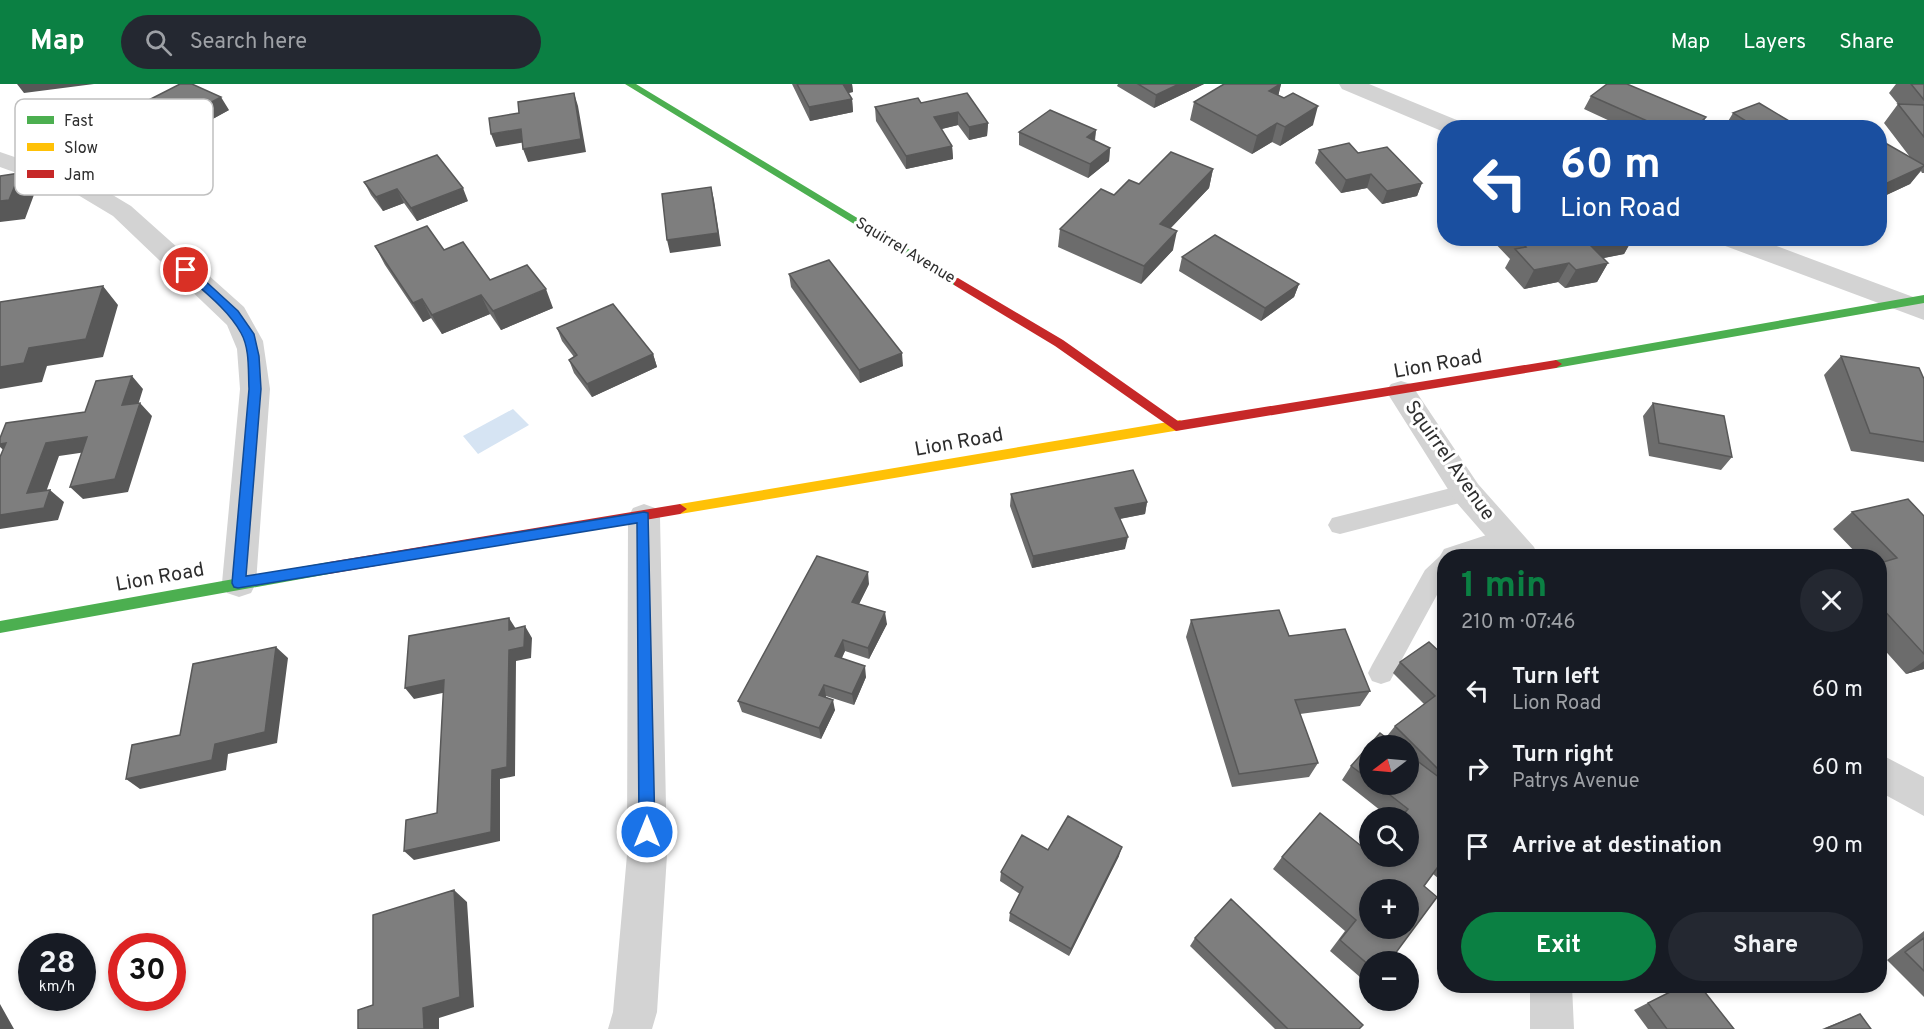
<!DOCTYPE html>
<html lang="en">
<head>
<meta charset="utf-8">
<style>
	:root { --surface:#171b24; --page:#242831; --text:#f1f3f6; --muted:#9ea1a6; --accent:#0b8043 }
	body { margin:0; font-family:Overpass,sans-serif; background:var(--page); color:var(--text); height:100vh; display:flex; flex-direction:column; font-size:22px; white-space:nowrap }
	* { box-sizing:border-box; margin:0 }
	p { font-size:20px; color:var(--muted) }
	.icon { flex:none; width:33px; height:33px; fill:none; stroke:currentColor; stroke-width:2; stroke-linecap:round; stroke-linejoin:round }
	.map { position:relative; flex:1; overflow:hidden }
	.sheet { position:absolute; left:1437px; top:465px; width:450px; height:444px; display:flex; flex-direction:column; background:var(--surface); border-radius:24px; box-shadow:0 3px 9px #0003 }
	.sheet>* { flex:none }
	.hud { position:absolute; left:1437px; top:36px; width:450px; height:126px; border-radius:24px; box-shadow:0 3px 9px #0003; background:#1a4fa0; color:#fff; overflow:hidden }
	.needle { width:39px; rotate:254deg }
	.fabs { position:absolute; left:1359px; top:651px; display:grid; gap:12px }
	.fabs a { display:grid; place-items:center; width:60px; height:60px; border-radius:50%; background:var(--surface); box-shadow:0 3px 9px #0003; font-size:30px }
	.speed { position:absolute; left:18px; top:849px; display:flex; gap:12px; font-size:30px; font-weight:700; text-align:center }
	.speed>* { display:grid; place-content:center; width:78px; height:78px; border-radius:50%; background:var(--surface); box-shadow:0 3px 9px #0003; line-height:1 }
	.speed small { font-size:15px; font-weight:400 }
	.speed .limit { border:9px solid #d22; background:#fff; color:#111 }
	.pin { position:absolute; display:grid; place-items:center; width:51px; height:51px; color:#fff; margin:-26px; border:3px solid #fff; border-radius:50%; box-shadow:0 2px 6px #0007 }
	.me { position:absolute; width:66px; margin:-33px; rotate:0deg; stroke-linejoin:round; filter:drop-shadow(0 0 4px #0008) }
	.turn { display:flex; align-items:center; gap:21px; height:126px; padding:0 24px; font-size:27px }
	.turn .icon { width:78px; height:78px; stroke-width:2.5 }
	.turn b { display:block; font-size:42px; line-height:51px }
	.round { display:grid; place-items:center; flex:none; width:63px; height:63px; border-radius:32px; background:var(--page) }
	.head { display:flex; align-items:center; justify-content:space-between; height:102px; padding:0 24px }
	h1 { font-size:36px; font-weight:700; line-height:45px; color:var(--accent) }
	.primary-button { display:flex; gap:12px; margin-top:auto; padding:12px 24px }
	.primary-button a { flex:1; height:69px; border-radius:36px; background:var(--accent); color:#fff; font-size:24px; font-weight:700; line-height:69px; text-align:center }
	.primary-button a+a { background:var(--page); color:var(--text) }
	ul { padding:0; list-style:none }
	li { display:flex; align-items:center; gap:18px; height:78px; padding:0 24px }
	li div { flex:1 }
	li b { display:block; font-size:22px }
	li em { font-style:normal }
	header { display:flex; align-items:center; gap:36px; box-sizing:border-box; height:84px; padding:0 30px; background:var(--accent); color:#fff }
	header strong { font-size:28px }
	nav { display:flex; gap:33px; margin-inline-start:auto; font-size:21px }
	.search { width:420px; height:54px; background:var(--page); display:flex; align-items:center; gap:15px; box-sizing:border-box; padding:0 21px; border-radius:33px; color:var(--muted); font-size:22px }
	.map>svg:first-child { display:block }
</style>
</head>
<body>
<header>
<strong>Map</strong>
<div class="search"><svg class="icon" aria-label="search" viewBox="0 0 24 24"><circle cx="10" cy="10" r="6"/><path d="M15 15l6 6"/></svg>Search here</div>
<nav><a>Map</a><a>Layers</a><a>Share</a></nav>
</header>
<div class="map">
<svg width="1924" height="945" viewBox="0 0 1924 945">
	<rect width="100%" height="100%" fill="#fff"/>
	<path fill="#d6e4f3" d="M513,325l16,16 -51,29 -15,-18z"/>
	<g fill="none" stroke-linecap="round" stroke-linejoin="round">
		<path fill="#d3d3d3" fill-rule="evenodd" d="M1467,400l8,3 3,6 -3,6 -135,35 -8,-2 -4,-7 4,-7 8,-2z
			M1505,445l8,2 4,7 -4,7 -34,11h-35v26l-54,99 -9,3 -9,-3 -4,-8 4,-8 53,-95 15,-14 4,-7z"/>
		<path fill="#d3d3d3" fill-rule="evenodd" d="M1339,0h30l95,39 3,5h-23v4l-102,-43z
			M0,68l96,33 35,21 113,101 19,34 7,48 -14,194 -5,10 -12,4 -12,-4 -5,-10 18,-194 -3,-40 -10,-24 -114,-109 -35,-21 -78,-28z
			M1716,154h39l169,63v19l-204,-76z
			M1401,297l10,3 67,100 56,63 4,9h-35l-47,-54 -70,-111 5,-7z
			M644,420l11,4 5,9 7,338 -10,157 -5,17h-44l5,-17 14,-157 1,-338 5,-9z
			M1880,670l44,23v39l-44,-24z
			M1530,902h42l2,43h-44z"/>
		<path fill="#4caf50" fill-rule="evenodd" d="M625,0h11l327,198 -1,3h-8z
			M1924,211v8l-368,65 -6,-4 6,-4z
			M329,478l5,2 2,4 -2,4 -5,2 -329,59v-12z"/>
		<path fill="#ffc107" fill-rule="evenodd" d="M1180,336l6,5 -6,5 -500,84 -7,-5 7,-5z"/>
		<path fill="#c62828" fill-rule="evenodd" d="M958,194l105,62 115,81 378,-61 6,4 -6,4 -380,63 -121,-85 -101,-61v-6z
			M680,420l7,5 -7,5 -351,60 -5,-2 -2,-4 2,-4 5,-2z"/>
	</g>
	<path fill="#6c6c6c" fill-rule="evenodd" d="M792,0h60l1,8 -5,1 4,6 1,13 -43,9z
		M1118,0h86l-50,24 -37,-22z
		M1224,0h57l-3,12 35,29 -33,21 -8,-4 -20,12 -62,-34 4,-18z
		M1896,0h28v89h-2l-1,-2 -11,13 -30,14v-58l30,17 -26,-34 14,-19 -9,-11z
		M967,9l21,30 -1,13 -18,4 -11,-15 -17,4 11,17 1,13 -47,10 -30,-48 -1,-14 46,-4z
		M1591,12l109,32h-75l-41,-19z
		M135,23l94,3 -49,27 -36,-17z
		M1733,29l68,15h-77z
		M1096,46l-1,11 15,7 -1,13 -21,17 -69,-33v-13z
		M1319,66l39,3 64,30 -5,13 -35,8 -15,-16 -26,5 -26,-30z
		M1213,85l-4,19 -39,41 3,21 -32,34 -83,-37 2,-18 54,-34 25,-11z
		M364,98l104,19 -51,20 -13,-18 -21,8 -12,-16z
		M1490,154h143l-9,16 -21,4 5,5 -11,19 -32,6 -7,-6 -34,7 -19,-21 5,-9z
		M375,162l69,4 46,30 63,28 -52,22 -11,-16 -48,20 -11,-16 -8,4 -38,-57z
		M1182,173l117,27 -5,13 -33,24 -82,-50z
		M789,190l114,92 -43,17 -69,-96z
		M557,244l96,26 4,13 -65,30 -18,-24 -5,-13 5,-3 -12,-16z
		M1841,272l83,23v83l-73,-11 -27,-76z
		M1653,319l79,54 -11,13 -72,-14 -6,-40z
		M1011,410l136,8 -2,12 -25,5 5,30 -93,19 -22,-62z
		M1852,428l72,4v153l-18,5 -26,-29v-89h-21l-26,-27z
		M869,500l-10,20 28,20 -18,35 -24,-8 -3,7 24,19 -12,28 -28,-9v1l9,13 -14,29 -79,-27 -4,-11z
		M1191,536l98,16 81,55 -10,15 -60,8 18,49 -9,14 -77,10 -46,-150z
		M1429,558l15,14v227l-11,-9 -9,12 13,11 -48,65h-19v21l-2,1 -38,-33 15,-20 -72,-62 9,-12 38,-44 50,40v3h38v-38h-18l-48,-38 9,-14 29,-33 17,13 -10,-10 8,-10 29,-22 -31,-31 7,-11zM1370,662h38v38h-38zM1370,806h38v38h-38z
		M1048,766l71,6 -50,100 -60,-35 1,-8 10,-19 -20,-13 1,-9z
		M1924,847v66l-37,-37z
		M1195,854l164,91h-84l-85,-83z
		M1681,902h19l34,43h-86l-14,-19z
		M1860,930l11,15h-49l20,-8z"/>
	<path fill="#585858" d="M17,0h77l-70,9z
		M842,0h10l1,8 -10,2z
		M1179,0h25l-50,24 2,-13z
		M1280,0h1l-4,17 -8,-10z
		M574,9l4,13 8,46 -58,10 -5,-13z
		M221,13l8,13 -49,27 -9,-13z
		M852,15l1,13 -43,9 -1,-14z
		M1318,22l-5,19 -33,21 5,-19z
		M958,28v13l-24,6v-14z
		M1706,33l-6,11h-5z
		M988,39l-1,13 -18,4v-13z
		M1277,39l-5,19 -20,12 5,-18z
		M521,45l5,13 -30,5 -5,-13z
		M1096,46l-2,13 -7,-6z
		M952,62l1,13 -47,10v-13z
		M1110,64l-1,13 -21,17 2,-14z
		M1924,82l-14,18 -30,14v-8l5,-6z
		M1213,85l-4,19 -53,55 4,-19z
		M20,89l15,19 -10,27 -25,3v-21z
		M1371,90l-4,14 -26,5 5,-13z
		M1422,99l-5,13 -35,8 5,-13z
		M711,103l3,13 7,46 -51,7 -3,-13z
		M463,104l5,13 -51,20 -6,-13z
		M397,105l7,14 -21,8 -7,-14z
		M1177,147l-4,19 -32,34 3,-18z
		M1619,154h14l-9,16 -45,9 11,-18z
		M1569,179l-11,19 -34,7 10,-19z
		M1608,179l-11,19 -32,6 11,-18z
		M1299,200l-5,13 -33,24 4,-13z
		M103,202l15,19 -15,52 -56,9 -5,16 -42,7v-22l29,-19z
		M546,205l7,19 -52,22 -8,-19z
		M481,211l9,19 -48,20 -10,-19z
		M422,215l9,19 -8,4 -10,-19z
		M902,269l1,13 -43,17 -1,-13z
		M653,270l4,13 -65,30 -5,-13z
		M132,292l11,13 -9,29 -12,-13z
		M140,319l12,13 -24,76 -45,7 -13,-12z
		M87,353l13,13 -41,6 -18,50 -14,-13 19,-50z
		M6,359l5,14 -11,-10v-3z
		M50,406l14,12 -6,18 -58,9v-14z
		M1147,418l-2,12 -32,6 2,-12z
		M1128,453l-3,12 -93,19 1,-12z
		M868,488l1,12 -15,30 -2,-12z
		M885,528l2,12 -18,35 -1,-11z
		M509,534l7,11 -7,1z
		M525,542l7,12 -1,20 -15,3 -1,115 -15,3v62l-86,19 -10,-9 88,-81 17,-120z
		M843,556l2,11 -8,16 -2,-11z
		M276,563l12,11 -11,85 -49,11 -2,16 -86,19 -14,-10 89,-35z
		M1924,577v8l-18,5z
		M865,582l1,11 -12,28 -2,-11z
		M444,596l8,11 -38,8 -9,-11z
		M824,601l2,11 -4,10 -3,-11z
		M833,616l2,10 -14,29 -2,-11z
		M1122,763l-3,9 -50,100 2,-7z
		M454,806l13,12 7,105 -35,11v11h-15l-1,-21z
		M0,920l14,25h-14z"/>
	<path fill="#7e7e7e" stroke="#585858" stroke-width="1.5" fill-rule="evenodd" d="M180,0h12l29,13 -50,27 -36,-17z
		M797,0h46l9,15 -43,8z
		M1138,0h41l-23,11z
		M1224,0h56l-11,7 15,7 9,-5 25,13 -33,21 -8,-4 -20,13 -63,-34z
		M1607,0h20l79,33 -11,11h-32l-72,-32z
		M1911,0h13v16z
		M574,9l7,46 -58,10 -2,-20 -30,5 -2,-16 30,-5 -1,-11z
		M967,9l21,30 -19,4 -11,-15 -24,5 18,29 -46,10 -31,-49 43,-9 3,5z
		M1759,19l42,25h-44l-24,-15z
		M1898,20l26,1v32z
		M1050,26l46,20 -9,7 23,11 -20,16 -71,-32z
		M1849,39l8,5h-18z
		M1880,56l44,25v1l-39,18 -5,-3z
		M1349,59l9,10 29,-6 35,36 -35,8 -16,-17 -25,6 -27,-30z
		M1171,68l42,17 -53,55 17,7 -33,35 -84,-37 41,-40 13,6 15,-15 10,4z
		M437,71l26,33 -52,20 -14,-19 -21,8 -12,-15z
		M20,89l-11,27 -9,1v-25z
		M711,103l7,46 -51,7 -5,-46z
		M427,142l17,24 19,-8 27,38 37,-15 19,24 -53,22 -12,-16 -49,20 -10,-16 -9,4 -38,-57z
		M1215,151l84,49 -34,24 -83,-51z
		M1518,154h101l-29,7 18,18 -32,7 -7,-7 -35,7 -19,-21 11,-2z
		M829,176l73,93 -43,17 -70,-96z
		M103,202l-17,53 -57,9 -5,15 -24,4v-65z
		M613,220l40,50 -66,30 -18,-24 8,-5 -20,-27z
		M1841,272l78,12 5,11v63l-54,-9z
		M132,292l-10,29 18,-2 -25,76 -45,8 17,-50 -41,6 -19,50 23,-3 -6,18 -44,7v-58l6,-14 -6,1v-6l6,-15 79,-11 11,-31z
		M1653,319l71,13 8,41 -73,-14z
		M1133,386l14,32 -32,6 13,29 -95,19 -22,-62z
		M1908,415l16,17v138l-44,-48v-43l17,-5 -45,-46z
		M817,472l51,16 -16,30 33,10 -17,36 -25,-8 -8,16 30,10 -13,28 -28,-9 -5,10 14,5 -14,28 -81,-27z
		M1279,526l10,26 56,-7 25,62 -75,9 23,63 -79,11 -48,-154z
		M509,534v12l16,-4 -1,21 -15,3 -2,117 -15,3 -1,62 -87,19 2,-31 31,-7 7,-133 -39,8 4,-52z
		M1429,558l15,14v119l-49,-49 40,-30 -35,-34z
		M276,563l-11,85 -50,12 -3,16 -86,19 6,-34 48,-10 13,-71z
		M1380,649l17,13h-27v34l-19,-14z
		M1408,670l36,27v80l-1,-1 -19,26 13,11 -48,65h-19v4l-30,-26 16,-20 -74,-63 38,-44 50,40v3h38v-38h-8l8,-9 -32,-25h32zM1370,806h38v38h-38z
		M1068,732l54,31 -51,102 -61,-36 13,-26 -22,-15 21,-37 26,15z
		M454,806l6,107 -37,11 1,21h-66v-19l15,-5v-90z
		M1231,815l132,126 -4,4h-71l-93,-91z
		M1924,854v33l-19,-19z
		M1682,902h18l34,43h-67l-19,-26z
		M1860,930l11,15h-46z"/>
	<path fill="#1a73e8" stroke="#114b97" stroke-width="1.5" d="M182,183h8l48,44 16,23 5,22 2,33 -15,187 398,-64 4,1 7,319 -2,6 -6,2 -6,-2 -2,-6 -2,-309 -399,65 -4,-1 -2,-4 17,-194c-1,-18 1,-40 -8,-56 -13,-24 -39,-43 -59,-61z"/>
	<g text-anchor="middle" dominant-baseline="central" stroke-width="6" stroke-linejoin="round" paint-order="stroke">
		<g font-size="16" fill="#2e2e2e" stroke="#fff">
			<text transform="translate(905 167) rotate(31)">Squirrel Avenue</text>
		</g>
		<g font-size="20" fill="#2e2e2e" stroke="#fff">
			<text transform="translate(1438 281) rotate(-10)">Lion Road</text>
			<text transform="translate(959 359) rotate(-10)">Lion Road</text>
			<text transform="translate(1449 377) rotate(55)">Squirrel Avenue</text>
			<text transform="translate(160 494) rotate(-10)">Lion Road</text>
		</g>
	</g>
	<rect x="15" y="15" width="198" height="96" rx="9" fill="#fff" stroke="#c0c0c0" stroke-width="1.5"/>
	<rect x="27" y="32" width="27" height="8" fill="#4caf50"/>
	<rect x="27" y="59" width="27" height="8" fill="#ffc107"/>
	<rect x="27" y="86" width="27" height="8" fill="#c62828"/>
	<g font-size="16" fill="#2e2e2e">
		<text x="64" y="42">Fast</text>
		<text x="64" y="69">Slow</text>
		<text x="64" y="96">Jam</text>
	</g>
</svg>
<div class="fabs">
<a><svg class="needle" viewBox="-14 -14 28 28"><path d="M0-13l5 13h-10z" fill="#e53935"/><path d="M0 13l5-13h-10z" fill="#9ea1a6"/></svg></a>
<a><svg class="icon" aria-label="search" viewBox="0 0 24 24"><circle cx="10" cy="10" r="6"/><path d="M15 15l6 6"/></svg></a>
<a>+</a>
<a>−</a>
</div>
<div class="speed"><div>28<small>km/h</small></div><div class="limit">30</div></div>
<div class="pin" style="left:186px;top:186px;background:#d93025"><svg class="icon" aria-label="arrive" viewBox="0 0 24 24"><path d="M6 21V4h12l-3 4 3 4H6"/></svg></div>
<svg class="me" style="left:647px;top:748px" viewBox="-20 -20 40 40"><circle r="17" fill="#1a73e8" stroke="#fff" stroke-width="3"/><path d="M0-11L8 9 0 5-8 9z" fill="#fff"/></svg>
<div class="hud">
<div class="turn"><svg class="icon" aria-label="left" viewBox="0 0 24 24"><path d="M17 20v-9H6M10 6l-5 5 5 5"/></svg><div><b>60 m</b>Lion Road</div></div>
</div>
<section class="sheet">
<div class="head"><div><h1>1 min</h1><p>210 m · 07:46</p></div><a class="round"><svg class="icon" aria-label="close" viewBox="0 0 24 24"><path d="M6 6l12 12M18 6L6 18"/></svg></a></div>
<ul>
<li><svg class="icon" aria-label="left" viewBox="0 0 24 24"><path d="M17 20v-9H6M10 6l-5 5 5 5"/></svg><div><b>Turn left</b><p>Lion Road</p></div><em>60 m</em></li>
<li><svg class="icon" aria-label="right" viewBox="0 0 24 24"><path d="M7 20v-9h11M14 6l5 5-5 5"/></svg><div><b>Turn right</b><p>Patrys Avenue</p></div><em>60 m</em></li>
<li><svg class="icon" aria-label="arrive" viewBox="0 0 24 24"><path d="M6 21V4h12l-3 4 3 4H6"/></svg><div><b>Arrive at destination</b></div><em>90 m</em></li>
</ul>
<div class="primary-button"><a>Exit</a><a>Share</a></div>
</section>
</div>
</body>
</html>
